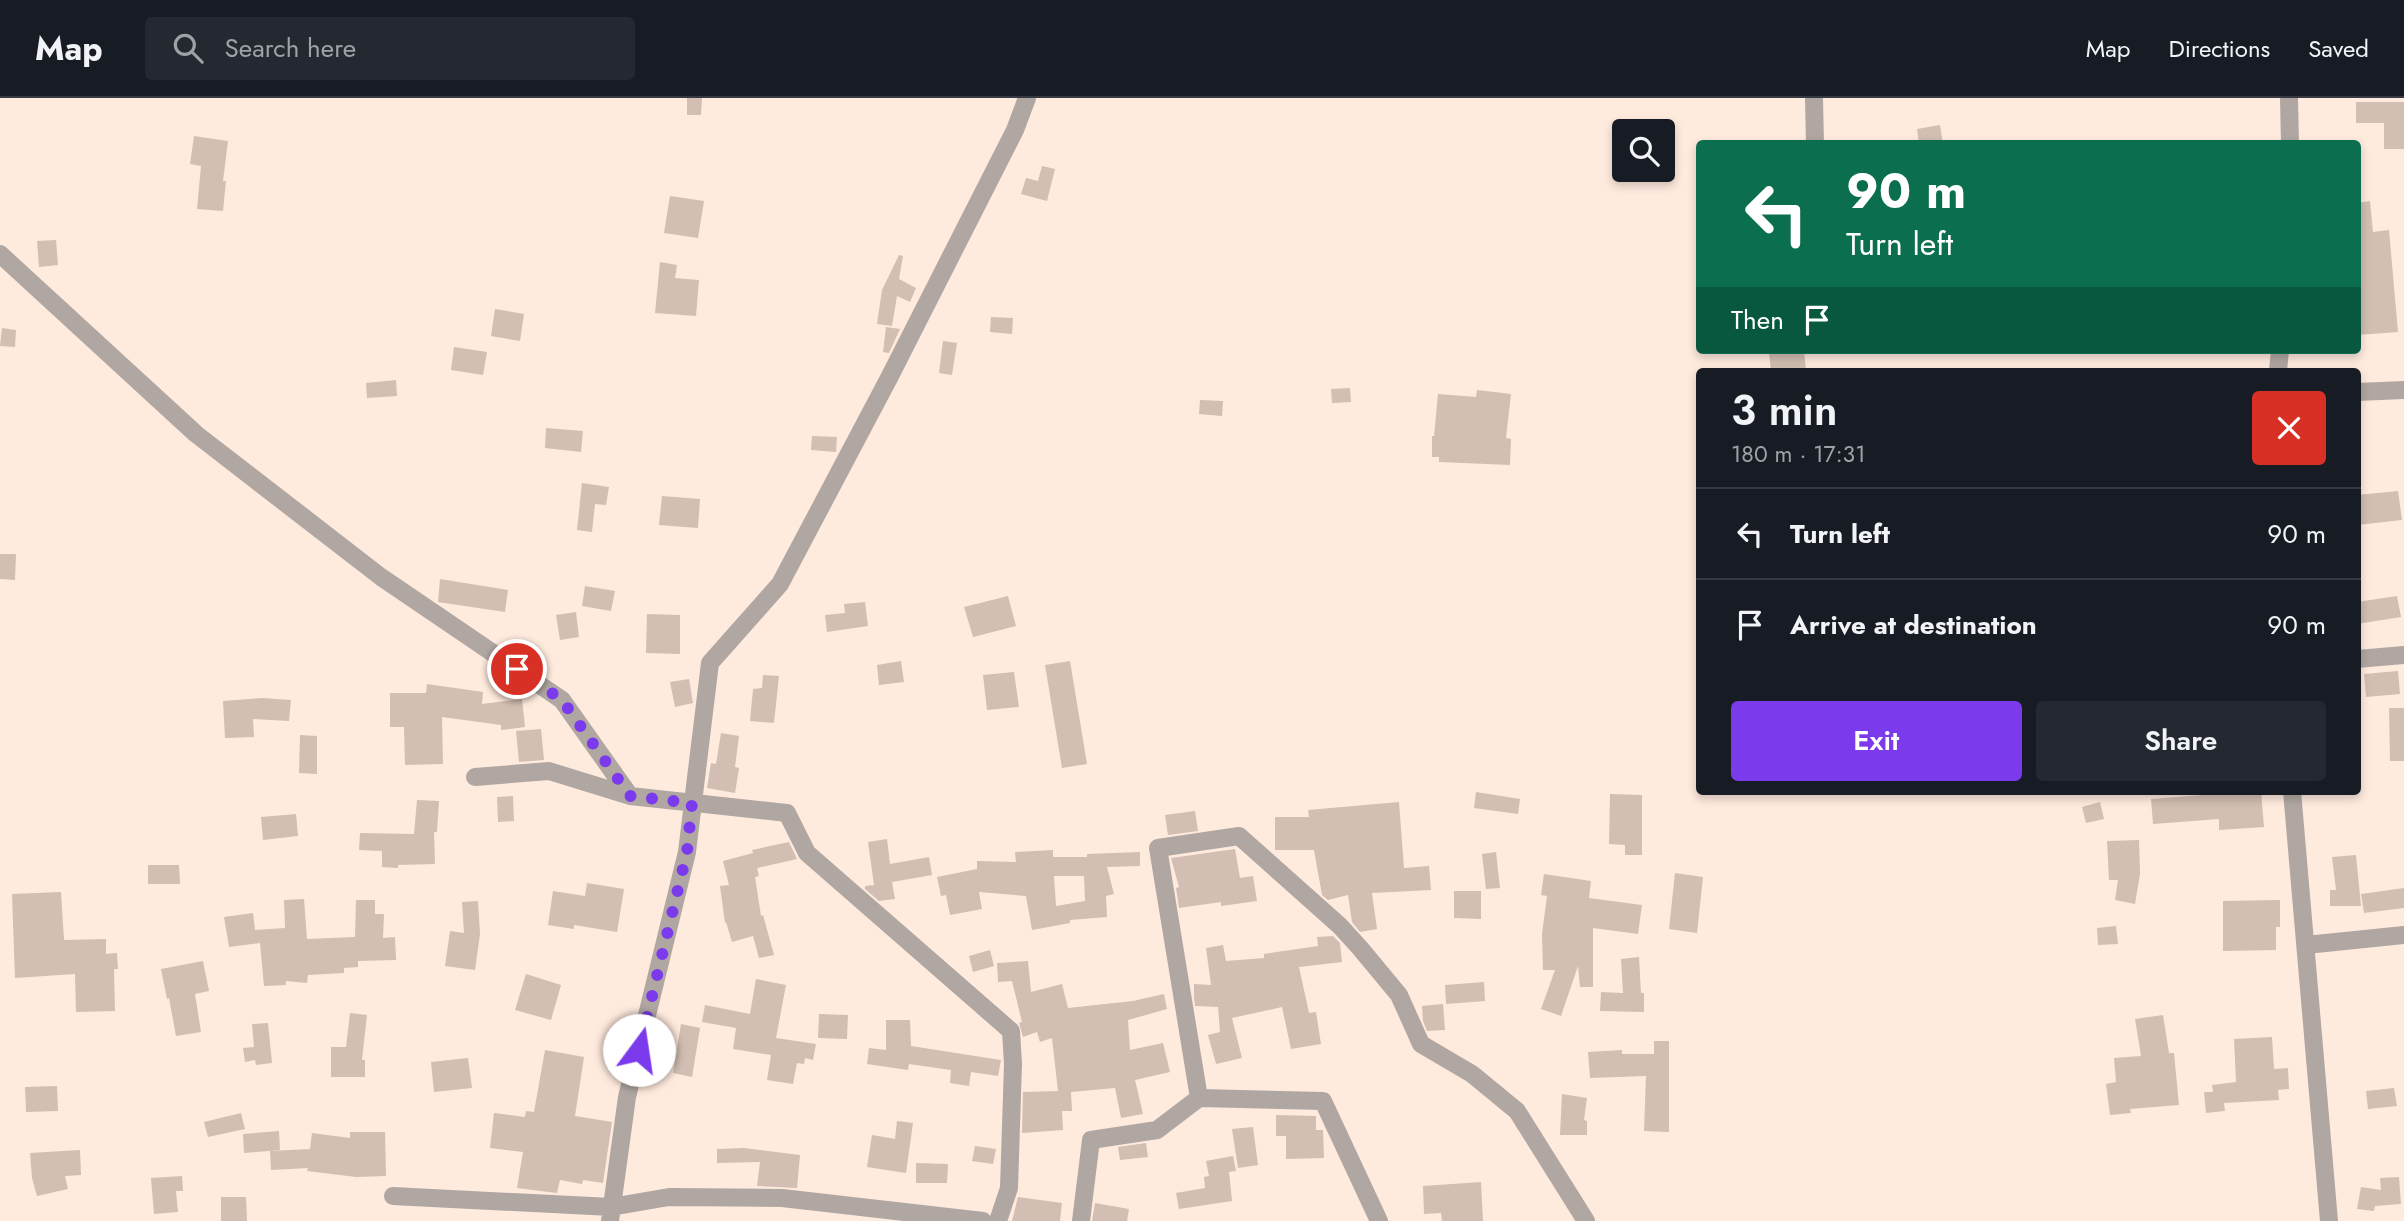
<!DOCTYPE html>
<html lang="en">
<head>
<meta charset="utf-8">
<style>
	:root { --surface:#171b24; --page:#242831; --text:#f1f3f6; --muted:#9ea1a6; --line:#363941; --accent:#7c3aed }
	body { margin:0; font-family:Jost,sans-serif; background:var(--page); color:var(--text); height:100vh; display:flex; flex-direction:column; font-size:26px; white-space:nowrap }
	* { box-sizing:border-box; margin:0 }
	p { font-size:23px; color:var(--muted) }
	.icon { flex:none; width:38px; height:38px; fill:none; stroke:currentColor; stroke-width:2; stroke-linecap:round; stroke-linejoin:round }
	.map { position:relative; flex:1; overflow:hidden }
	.details { position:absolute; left:1696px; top:270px; width:665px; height:427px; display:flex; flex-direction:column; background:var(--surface); border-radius:7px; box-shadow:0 4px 10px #0003 }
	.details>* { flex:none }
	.hud { position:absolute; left:1696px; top:42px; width:665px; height:214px; border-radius:7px; box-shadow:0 4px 10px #0003; background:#0b6e4f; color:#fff; overflow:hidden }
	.fabs { position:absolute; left:1612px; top:21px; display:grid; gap:14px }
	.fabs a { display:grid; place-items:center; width:63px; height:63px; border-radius:7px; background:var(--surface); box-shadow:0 4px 10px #0003; font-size:35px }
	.pin { position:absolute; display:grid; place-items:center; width:60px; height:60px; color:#fff; margin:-30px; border:4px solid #fff; border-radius:50%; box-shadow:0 2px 7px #0007 }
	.me { position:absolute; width:77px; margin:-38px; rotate:14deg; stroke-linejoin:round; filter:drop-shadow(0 0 5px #0008) }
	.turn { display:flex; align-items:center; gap:24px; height:147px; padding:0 35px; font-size:32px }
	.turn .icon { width:91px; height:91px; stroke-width:2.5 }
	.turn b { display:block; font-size:49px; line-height:60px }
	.then { display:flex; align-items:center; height:66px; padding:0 35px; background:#0003; gap:14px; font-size:26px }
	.round { display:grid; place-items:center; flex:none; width:74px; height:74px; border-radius:7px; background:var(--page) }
	.summary { display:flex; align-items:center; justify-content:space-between; height:119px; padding:0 35px }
	h1 { font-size:42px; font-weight:600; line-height:52px }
	.primary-button { display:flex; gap:14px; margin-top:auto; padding:14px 35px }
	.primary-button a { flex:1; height:80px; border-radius:7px; background:var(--accent); color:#fff; font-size:28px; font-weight:600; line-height:80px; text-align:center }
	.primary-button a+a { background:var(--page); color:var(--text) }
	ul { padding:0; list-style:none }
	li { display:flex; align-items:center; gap:21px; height:91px; padding:0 35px; border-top:2px solid var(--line) }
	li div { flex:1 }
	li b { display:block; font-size:26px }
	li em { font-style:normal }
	header { display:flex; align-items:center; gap:42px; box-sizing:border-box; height:98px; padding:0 35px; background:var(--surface); border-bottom:2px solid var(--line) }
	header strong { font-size:33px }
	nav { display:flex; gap:38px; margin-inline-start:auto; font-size:24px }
	.search { width:490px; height:63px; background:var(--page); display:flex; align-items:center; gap:18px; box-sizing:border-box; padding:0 24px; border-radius:7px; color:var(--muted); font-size:26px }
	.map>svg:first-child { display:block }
</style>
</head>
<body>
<header>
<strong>Map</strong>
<div class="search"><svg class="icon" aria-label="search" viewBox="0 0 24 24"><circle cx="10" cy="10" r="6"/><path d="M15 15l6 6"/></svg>Search here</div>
<nav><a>Map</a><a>Directions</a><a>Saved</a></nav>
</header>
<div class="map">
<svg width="2404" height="1123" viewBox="0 0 2404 1123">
	<rect width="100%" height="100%" fill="#ffeade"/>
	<path fill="#d2beb2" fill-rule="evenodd" d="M687,0h15l-1,17h-14z
		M2356,4h48v47h-20v-26h-28z
		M1940,27l3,19h-24l-2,-15z
		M194,38l34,5 -5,40h3l-3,30 -26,-2 4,-43 -11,-2z
		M1042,68l13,3 -8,32 -26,-7 5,-16 12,3z
		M670,98l34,5 -6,37 -34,-5z
		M2370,103l3,31 16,-2 9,102 -41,3v-132z
		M56,142l2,25 -19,2 -2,-26z
		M899,157l4,1 -4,23 17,9 -6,14 -13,-6 -5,30 -15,-2 5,-34z
		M660,164l17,3 -2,13 24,2 -3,36 -41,-3z
		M495,211l29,5 -4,27 -29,-5z
		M991,219l22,1 -1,16 -22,-2z
		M886,229l14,2 -11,24 -6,-1z
		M2,230l14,2 -1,17 -15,-1z
		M943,243l14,2 -5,32 -13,-2z
		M454,249l33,5 -4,23 -32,-5z
		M1804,252l2,21h-35l-2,-18z
		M396,282l1,16 -30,2 -1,-15z
		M1350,290l1,14 -19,1 -1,-14z
		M1477,292l34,4 -5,44 5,1 -1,26 -71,-3v-5h-7v-21h2l4,-42 38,3z
		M1200,302l23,1 -1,15 -23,-2z
		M546,330l37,3 -2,21 -36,-4z
		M812,338l25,1 -1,15 -25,-2z
		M582,385l27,4 -3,18 -11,-1 -3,28 -15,-2z
		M2398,393l4,29 -45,5v-30z
		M662,398l38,3 -2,29 -39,-3z
		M0,456h16l-1,26 -15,-1z
		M440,481l68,11 -3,22 -67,-10z
		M585,488l30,5 -4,20 -29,-5z
		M1008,498l8,30 -43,11 -9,-30z
		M2397,498l4,21 -44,7v-22z
		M865,504l3,24 -41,6 -2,-17 20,-2 -1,-9z
		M576,514l3,25 -19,3 -4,-25z
		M647,516l33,1v39l-34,-1z
		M901,563l3,21 -25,3 -2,-20z
		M1070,563l17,103 -25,4 -17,-103z
		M2398,573l2,23 -34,3 -2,-23z
		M1014,574l5,35 -32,3 -4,-35z
		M763,577l16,1 -5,47 -24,-2 3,-32 9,-1z
		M689,581l4,24 -18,4 -5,-25z
		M427,586l56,8 -1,12 40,-5 3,28 -24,3v-5l-59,-8 1,47 -38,1 -1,-38h-14v-34h36z
		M262,600l29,2 -2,21 -36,-2 1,18 -29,1 -2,-37z
		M2389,610h15v53h-14z
		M541,631l3,31 -25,2 -3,-31z
		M721,635l18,3 -4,31 4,1 -4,25 -28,-5 4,-25 5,1z
		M300,637l17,1v38l-18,-1z
		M2217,693h44l3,36 -45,3v-11l-66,5 -2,-25 66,-5z
		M1476,694l44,7 -2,15 -44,-6z
		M1610,696l32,1v60h-17v-10l-16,-1z
		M513,698l1,25 -16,1 -1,-25z
		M417,702l22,1 -2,31h-3l1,32 -37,1v3l-16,-1v-16l-23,-1 1,-17 54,1z
		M1399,704l5,66 25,-2 2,24 -59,3 5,36 -17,3 -8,-10 -4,-27 -20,5 -6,-5 -8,-45h-39v-33h34l-1,-7z
		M2100,704l4,17 -18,4 -4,-16z
		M1195,713l3,20 -30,4 -3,-20z
		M296,716l2,22 -35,4 -2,-23z
		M887,741l3,25 39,-7 3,18 -40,7 3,17 -16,2 -14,-12v-3l9,-1 -6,-43z
		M2139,742l1,34 -5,30 -20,-4 3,-20h-9l-2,-39z
		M789,744l8,17 -40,9 2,8 -4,1 6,39 2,-1 11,40 -15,3 -6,-22 -21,6 -6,-20 -1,1 -5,-37 9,-1 -6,-24 30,-8 -1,-3z
		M1235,751l5,29 13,-2 4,25 -36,5v-4l-42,6 -3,-20 3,-1 -8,-29z
		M1053,752v7h34v-3l53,-2v14l-33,1 7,27 -8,2 1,21 -37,3v3l-38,7 -6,-34 -47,-4 3,17 -32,6 -4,-20 -5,1 -4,-19 40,-8v-8l39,1 -1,-10zM1054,778h30l1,25 -29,5z
		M1496,754l4,36 -14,1 -4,-35z
		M2356,757l5,51h-31v-16h6l-4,-33z
		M148,767h31l1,19h-32z
		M1675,775l28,4 -6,56 -28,-4z
		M1544,776l47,7 -2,17 53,7 -4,29 -45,-6v59h-13l-2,-21 -17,50 -20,-7 14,-39h-12l-1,-36 5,-38 -6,-1z
		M587,785l37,6 -7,43 -43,-7v4l-26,-4 5,-34 32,5z
		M2404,790v20l-40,5 -3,-19z
		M1454,793h27v28l-27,-1z
		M61,794l3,48 42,-1v15l11,-1 1,16h-4l1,42 -39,1 -1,-38 -60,4 -3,-84z
		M304,801l3,40 48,-2 1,-37h19v14h9l-1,24 12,-1 1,23 -38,1v6l-14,1v5l-36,2 -1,8 -21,-2v4l-22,1 -4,-43 -31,4 -5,-30 29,-4 2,17 30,-2 -1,-28z
		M2280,802v27h-4v23l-53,1v-50z
		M478,803l2,33 -5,36 -30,-4 5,-35 14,2 -2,-31z
		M2116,828l2,18 -20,1 -1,-17z
		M1333,838l7,7 2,19 -43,5 10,46 7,-1 5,32 -30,5 -9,-42 -50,11 10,40 -26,6 -8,-29 12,-3 -2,-25 -23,-1 -1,-9v-13l17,1 -5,-37 17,-3 3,16 38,-3v-4l54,-8 -1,-9z
		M990,852l4,16 -21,6 -4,-16z
		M1639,859l2,36h3v19l-44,-1 1,-19 22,1 -2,-34z
		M203,863l6,30 -14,3 6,38 -25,4 -7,-38 -2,1 -6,-30z
		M1028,863l3,31 31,-8 6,24 65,-7 31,-7 3,15 -39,11 2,30 33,-7 7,29 -35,8 8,34 -22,4 -6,-30 -44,4 1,19h-10l1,19 -41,3 1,-41 35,-1 -6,-53 -12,4 -3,-10 -14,5 -4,-14 3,-1 -10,-41 -14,1 -1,-19z
		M526,876l35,11 -10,35 -36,-10z
		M756,881l30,6 -10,53 40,6 -3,16 -8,-2 -1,6 -7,-1 -4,21 -26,-4 4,-25 -38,-6 3,-21 -34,-6 3,-17 45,9z
		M1484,884l1,19 -39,3 -1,-19z
		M1443,906l2,26 -18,1 -4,-10 -1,-15z
		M350,915l17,2 -5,45h3v17h-34v-30h15z
		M819,916l29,1 -1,24 -29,-1z
		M2163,917l6,38h5l5,52 -49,4 1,4 -21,2 -4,-31 10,-2 -2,-24 27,-2 -6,-37z
		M886,922h24l1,26 90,14 -3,16 -27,-4 -2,14 -19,-3 1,-13 -42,-6 -1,6 -41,-6 2,-16 17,2z
		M268,925l4,40 -16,2 -1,-5 -10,2 -2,-14 11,-1 -2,-23z
		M681,926l19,4 -8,49 -19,-4z
		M2272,939l2,32 14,-1 1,21 -11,1 1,10 -55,3 1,8 -19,2 -2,-21h9l-1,-7 24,-3 -2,-43z
		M1654,943h15v91l-25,-1 2,-55 -56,2 -2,-26 34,-2v4h32z
		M545,952l39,7 -9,59 37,6 -9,61 -20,-3 -1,4 -22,-4 -3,13 -40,-5 6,-36 -33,-4 4,-35 31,4 1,-6 8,1z
		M468,960l4,30 -38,4 -3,-30z
		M57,988l1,25 -32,1 -1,-25z
		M2394,990l3,18 -29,3 -2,-18z
		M1562,996l25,4 -3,22 3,1v14h-27z
		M241,1015l4,16 -37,8 -4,-15z
		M1276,1017l40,1v14h7l1,28 -38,1v-23h-10z
		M897,1023l16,2 -7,50 -39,-6 5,-32 23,4z
		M1253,1029l5,38 -20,3 -6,-39z
		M279,1033l1,19 -36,3 -1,-19z
		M350,1034h35l1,44 -30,1 -49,-6 1,-3 -37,2 -1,-19 40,-2 2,-16 38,5z
		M1146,1045l2,14 -28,3 -2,-13z
		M975,1048l21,3 -3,15 -21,-3z
		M744,1050l56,7 -3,33 -40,-2 3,-24 -43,1v-14z
		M80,1052l1,25 -16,1 3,13 -31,7 -5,-18 -2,-25z
		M1233,1058l3,15 -7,1 3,29 -53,8 -3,-16 29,-5 -1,-11 5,-1 -3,-15z
		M916,1065l32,1 -1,19h-31z
		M182,1078l1,15h-7l2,21 -24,2 -3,-36z
		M2399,1079l2,27 -26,2 -1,5 -17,-2 4,-22 20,3 -1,-12z
		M1481,1084l2,39h-41l-1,-8 -17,1 -1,-28z
		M221,1099h25l1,24h-26z
		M1018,1099l44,6 -2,18h-48z
		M1095,1105l34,6 -2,12h-35z"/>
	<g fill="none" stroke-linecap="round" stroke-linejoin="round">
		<path stroke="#b0a7a2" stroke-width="18" d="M1814,0l1,46
			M2289,0l1,46
			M0,156l196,180 185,143 181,123 68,96 157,17 20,40 204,178 2,33 -4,124 -11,33
			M2278,273l2,-21
			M2357,294l47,-2
			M2357,561l47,-4
			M475,679l74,-6 81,25
			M2292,693l37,430
			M2306,847l98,-10
			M1199,1000l-41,-250 81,-12 101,90 20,22 39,47 22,49 51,30 45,37 69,110
			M393,1098l218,11 58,-10 113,1 201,23
			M610,1123l17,-124 60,-245 23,-189 70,-79 109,-206 126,-248 12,-32
			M1081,1123l10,-81 66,-10 42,-32 124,3 56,120"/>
	</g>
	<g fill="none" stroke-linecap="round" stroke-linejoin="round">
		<path stroke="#7c3aed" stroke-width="12" stroke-dasharray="0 21.6" d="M517,571l45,31 68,96 62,7 -5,49 -48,198"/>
	</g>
</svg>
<div class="fabs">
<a><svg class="icon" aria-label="search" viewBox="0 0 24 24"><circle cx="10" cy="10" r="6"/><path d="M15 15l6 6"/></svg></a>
</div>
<div class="pin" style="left:517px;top:571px;background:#d93025"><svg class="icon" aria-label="arrive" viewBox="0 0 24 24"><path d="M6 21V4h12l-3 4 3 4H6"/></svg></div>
<svg class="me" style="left:639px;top:952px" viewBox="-20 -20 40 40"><circle r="19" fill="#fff"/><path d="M0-13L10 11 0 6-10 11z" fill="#7c3aed"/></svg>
<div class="hud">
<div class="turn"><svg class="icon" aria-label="left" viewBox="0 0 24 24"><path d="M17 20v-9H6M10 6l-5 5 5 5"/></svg><div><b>90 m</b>Turn left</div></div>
<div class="then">Then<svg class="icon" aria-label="arrive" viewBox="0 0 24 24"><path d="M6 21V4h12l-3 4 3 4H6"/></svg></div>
</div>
<section class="details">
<div class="summary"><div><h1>3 min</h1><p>180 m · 17:31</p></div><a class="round" style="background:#d93025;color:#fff"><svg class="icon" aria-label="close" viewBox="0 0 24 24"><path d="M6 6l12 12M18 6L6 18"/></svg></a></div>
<ul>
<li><svg class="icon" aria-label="left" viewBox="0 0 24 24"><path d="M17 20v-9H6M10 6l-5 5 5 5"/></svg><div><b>Turn left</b></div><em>90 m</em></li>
<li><svg class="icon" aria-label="arrive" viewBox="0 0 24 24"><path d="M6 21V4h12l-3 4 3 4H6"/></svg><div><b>Arrive at destination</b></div><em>90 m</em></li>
</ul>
<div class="primary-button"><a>Exit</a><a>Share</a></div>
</section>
</div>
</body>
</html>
